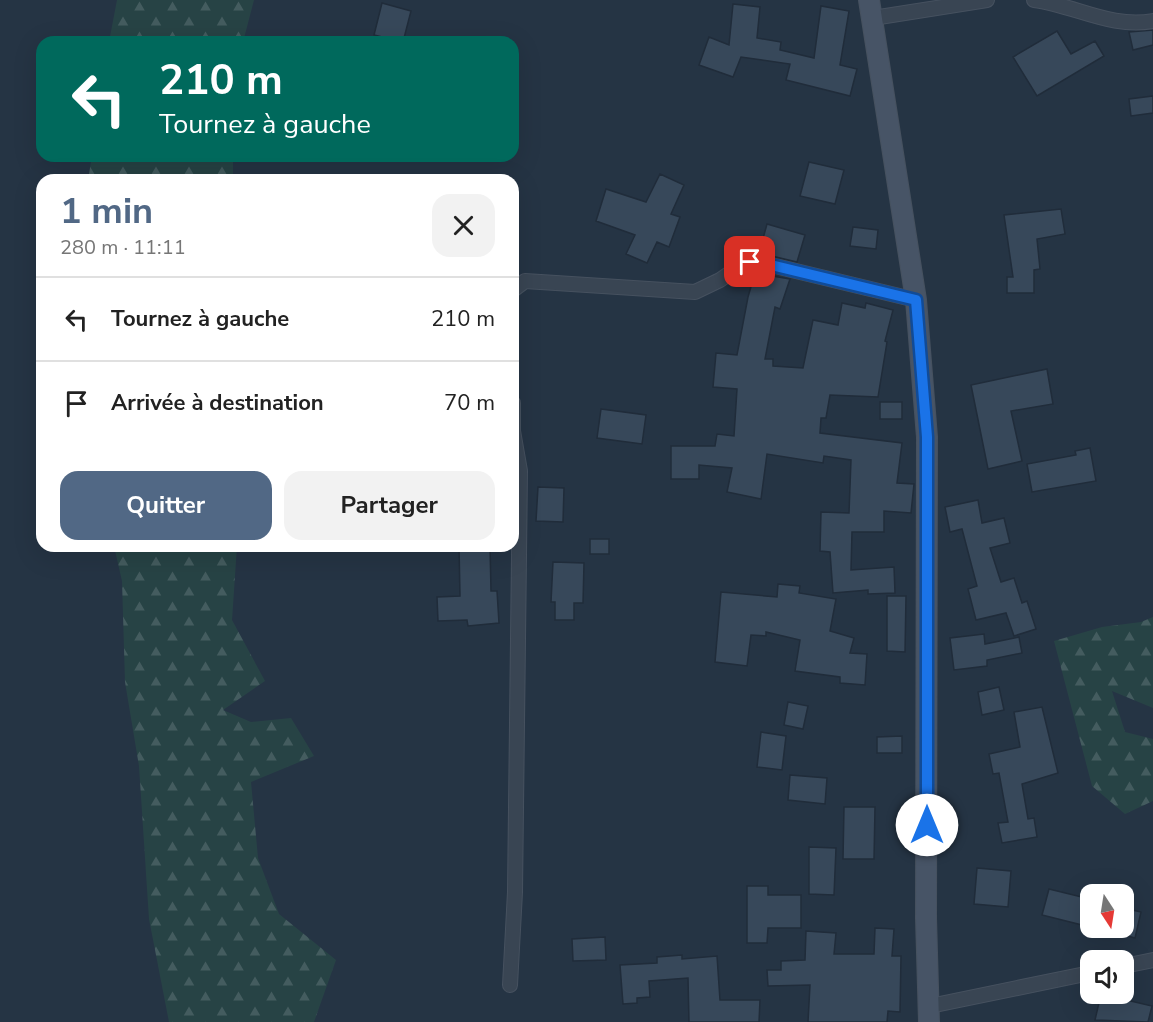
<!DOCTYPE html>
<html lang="fr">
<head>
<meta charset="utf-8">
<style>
	:root { --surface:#fff; --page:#f2f2f2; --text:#222; --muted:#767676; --line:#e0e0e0; --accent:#516885 }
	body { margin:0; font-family:"Nunito Sans",sans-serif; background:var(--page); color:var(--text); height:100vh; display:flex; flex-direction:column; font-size:22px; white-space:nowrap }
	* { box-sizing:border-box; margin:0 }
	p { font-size:20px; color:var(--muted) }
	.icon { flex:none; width:33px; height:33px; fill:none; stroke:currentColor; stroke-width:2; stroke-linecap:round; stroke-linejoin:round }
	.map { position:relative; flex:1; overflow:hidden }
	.drawer { position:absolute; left:36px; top:174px; width:483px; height:378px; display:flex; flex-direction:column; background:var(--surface); border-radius:18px; box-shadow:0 6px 24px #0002 }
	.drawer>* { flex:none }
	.top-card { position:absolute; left:36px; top:36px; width:483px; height:126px; border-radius:18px; box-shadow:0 6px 24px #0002; background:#00695c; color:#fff; overflow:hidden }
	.needle { width:39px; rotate:168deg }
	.tools { position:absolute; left:1080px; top:884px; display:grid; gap:12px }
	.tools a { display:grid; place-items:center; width:54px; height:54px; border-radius:12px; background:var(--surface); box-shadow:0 6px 24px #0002; font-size:30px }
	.pin { position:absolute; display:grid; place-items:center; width:51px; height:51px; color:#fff; margin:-26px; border-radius:12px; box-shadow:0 3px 9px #0006 }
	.me { position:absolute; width:66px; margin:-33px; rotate:0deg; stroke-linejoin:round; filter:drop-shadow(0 0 4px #0008) }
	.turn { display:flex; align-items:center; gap:21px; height:126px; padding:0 24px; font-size:27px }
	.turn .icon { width:78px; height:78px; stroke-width:2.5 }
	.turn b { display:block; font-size:42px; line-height:51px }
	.round { display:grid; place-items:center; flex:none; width:63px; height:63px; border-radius:18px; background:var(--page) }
	.head { display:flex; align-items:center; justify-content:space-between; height:102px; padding:0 24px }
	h1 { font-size:36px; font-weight:700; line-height:45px; color:var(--accent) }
	.primary-button { display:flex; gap:12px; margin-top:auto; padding:12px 24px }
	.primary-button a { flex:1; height:69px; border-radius:18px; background:var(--accent); color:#fff; font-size:24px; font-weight:700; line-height:69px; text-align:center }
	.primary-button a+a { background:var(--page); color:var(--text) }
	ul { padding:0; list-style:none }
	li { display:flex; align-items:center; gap:18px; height:84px; padding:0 24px; border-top:2px solid var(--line) }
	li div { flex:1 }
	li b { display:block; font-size:22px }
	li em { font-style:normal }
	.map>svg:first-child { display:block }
</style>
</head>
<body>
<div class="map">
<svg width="1153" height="1022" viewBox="0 0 1153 1022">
	<defs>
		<pattern id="forest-firs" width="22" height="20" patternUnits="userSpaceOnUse" patternTransform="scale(1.5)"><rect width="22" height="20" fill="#274345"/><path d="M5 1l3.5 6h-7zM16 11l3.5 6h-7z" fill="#445c5f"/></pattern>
	</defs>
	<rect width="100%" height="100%" fill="#253444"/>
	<path fill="url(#forest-firs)" d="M117,0h137l-11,42h-134z
		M92,156h141v18l-6,6h-139z
		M114,546h123l-5,74 33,61 -42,29 28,12 40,-4 23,38 -63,26 7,76 21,56 57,46 -22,62h-145l-20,-103 -10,-153 -14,-84 -3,-101z
		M1153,617v91l-41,-17 13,41 28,7v62l-28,13 -33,-28 -38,-145 48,-14 39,-5z"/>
	<path fill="#37485a" stroke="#202c3a" stroke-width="1.5" d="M382,3l29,8 -8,31 -29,-7z
		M733,4l27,3 -3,31 24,4 -1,8 34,8 7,-52 28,5 -9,54 17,4 -7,27 -64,-16 4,-16 -49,-7 -8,20 -34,-12 10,-28 20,8z
		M1153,30v15l-20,5 -4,-18z
		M1057,31l14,23 24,-13 9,15 -67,40 -24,-39z
		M1153,96v17l-22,3 -2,-17z
		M809,162l35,8 -9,34 -35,-8z
		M660,174l24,11 -13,29 9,3 -11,30 -12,-5 -10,21 -21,-9 9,-19 -39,-14 10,-32 40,13z
		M1061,209l4,25 -28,5 3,30 -6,1v23h-27v-16h6l-9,-62z
		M767,224l38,11 -8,27 -38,-9z
		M853,227l25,3 -2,19 -26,-3z
		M755,273l35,6 -10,30 -5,-2 -10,52h8v7l30,2 10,-48 25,5 4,-22 23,5 1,-5 27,7 -8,31 2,1 -9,55 -48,-2 -4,23h-5l-1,15 82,10 -5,40 17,1 -3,29 -27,-2v21h-32l-1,38 43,-3 1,26 -27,1v-4l-35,3 -3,-41 -10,-1 1,-39 28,1 2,-53 -27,-4 -1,7 -56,-9 -6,45 -34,-7 5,-24 -33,-3v14h-28v-33h44l2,-12 17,2 3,-47 -24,-2 3,-34 21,2 11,-58z
		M1047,369l6,35 -42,7 11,50 -34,8 -17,-84z
		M880,402h22v17h-22z
		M601,409l45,6 -4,29 -45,-6z
		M1090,448l6,33 -64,11 -5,-28 49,-9 -1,-4z
		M538,487l26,1 -1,34 -27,-1z
		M978,500l4,23 22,-5 6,25 -20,5 11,34 13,-4 8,25 5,-2 9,28 -22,7 -8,-23 -30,7 -8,-31 9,-3 -15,-57 -12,3 -5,-25z
		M590,539h19v15h-19z
		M459,546h31l1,45h6l2,32 -31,3 -1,-6 -29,1 -1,-24 23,-1z
		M553,562l31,1 -1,40h-9v17h-19v-18h-4z
		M778,584l22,2 -1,7 37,6 -6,32 24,7 -4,15 17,1 -2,31 -25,-2v-6l-45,-6 5,-31 -34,-8v4l-15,-1 -4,31 -32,-4 6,-70 56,5z
		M887,596h19l-1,56 -18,-1z
		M984,634l1,10 34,-7 3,16 -35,7v6l-33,4 -4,-32z
		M999,687l5,23 -22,5 -4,-23z
		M788,702l20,4 -5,23 -19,-4z
		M1042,707l16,66 -36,11 6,35 6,-1 3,19 -35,6 -4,-20 10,-1 -9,-49 -6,1 -4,-20 31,-7 -6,-35z
		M761,732l25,4 -4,34 -25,-3z
		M902,736v17h-25v-16z
		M790,775l37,3 -2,26 -37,-4z
		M844,807h31l-1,52h-31z
		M809,847l27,1 -2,47 -25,-1z
		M977,868l34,3 -3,36 -34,-3z
		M747,886h21v9h33v33h-33l-1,15h-20z
		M1049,889l41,10v28l-48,-12z
		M1124,908l17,4 -6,26 -11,-3z
		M875,928l19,1 -2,27h9l-1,56 -12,-1 -1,11h-79l2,-37 -42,1 -1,-16h14v-9l24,-1 1,-29 30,2 -2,21h40z
		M605,937l1,23 -33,1 -1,-22z
		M682,955v4l35,-3 3,44h40l-1,22h-70l-1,-44 -39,3 1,16 -13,1v5l-14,1 -3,-39 37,-2v-6z
		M1101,994l51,12 -4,16 -53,-2z"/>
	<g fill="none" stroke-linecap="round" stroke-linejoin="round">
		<g stroke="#46515f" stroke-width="16">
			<path id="street" d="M1034,0c40,5 78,29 119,21
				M873,18l114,-18
				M513,290l12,-9 170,11 25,-12 20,-14 10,-3 21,2 145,35
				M1124,966l29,-6
				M510,985l5,-93 5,-421 -7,-40v-28
				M930,1006l160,-33"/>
		</g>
		<g stroke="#46515f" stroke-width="22">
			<path id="secondary" d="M869,0l47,300 11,137 -1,481 3,104"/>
		</g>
		<use href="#street" stroke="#394553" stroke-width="14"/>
		<use href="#secondary" stroke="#475466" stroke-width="20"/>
	</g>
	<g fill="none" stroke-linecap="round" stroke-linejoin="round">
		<g stroke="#114b97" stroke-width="15">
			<path id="route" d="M750,262l21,3 145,35 11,137v388"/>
		</g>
		<use href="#route" stroke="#1a73e8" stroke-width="10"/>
	</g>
</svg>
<div class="tools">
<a><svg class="needle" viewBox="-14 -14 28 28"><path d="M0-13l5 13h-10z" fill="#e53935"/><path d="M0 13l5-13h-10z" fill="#767676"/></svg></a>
<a><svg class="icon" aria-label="sound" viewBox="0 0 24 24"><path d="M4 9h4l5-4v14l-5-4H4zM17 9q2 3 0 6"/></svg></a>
</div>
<div class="pin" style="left:750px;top:262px;background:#d93025"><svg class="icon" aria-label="arrive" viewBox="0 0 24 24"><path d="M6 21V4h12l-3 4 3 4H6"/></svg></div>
<svg class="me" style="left:927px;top:825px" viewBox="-20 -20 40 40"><circle r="19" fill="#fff"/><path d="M0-13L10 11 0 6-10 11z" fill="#1a73e8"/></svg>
<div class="top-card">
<div class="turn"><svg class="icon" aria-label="left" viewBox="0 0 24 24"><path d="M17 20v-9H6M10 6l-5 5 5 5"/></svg><div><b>210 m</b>Tournez à gauche</div></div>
</div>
<section class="drawer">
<div class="head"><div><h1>1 min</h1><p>280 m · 11:11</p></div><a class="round"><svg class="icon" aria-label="close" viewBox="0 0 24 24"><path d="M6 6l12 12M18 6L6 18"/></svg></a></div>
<ul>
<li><svg class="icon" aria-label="left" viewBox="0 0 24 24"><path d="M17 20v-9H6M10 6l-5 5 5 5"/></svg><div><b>Tournez à gauche</b></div><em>210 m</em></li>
<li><svg class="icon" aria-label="arrive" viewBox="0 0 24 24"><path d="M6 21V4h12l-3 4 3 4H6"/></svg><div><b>Arrivée à destination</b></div><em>70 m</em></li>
</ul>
<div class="primary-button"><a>Quitter</a><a>Partager</a></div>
</section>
</div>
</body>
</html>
